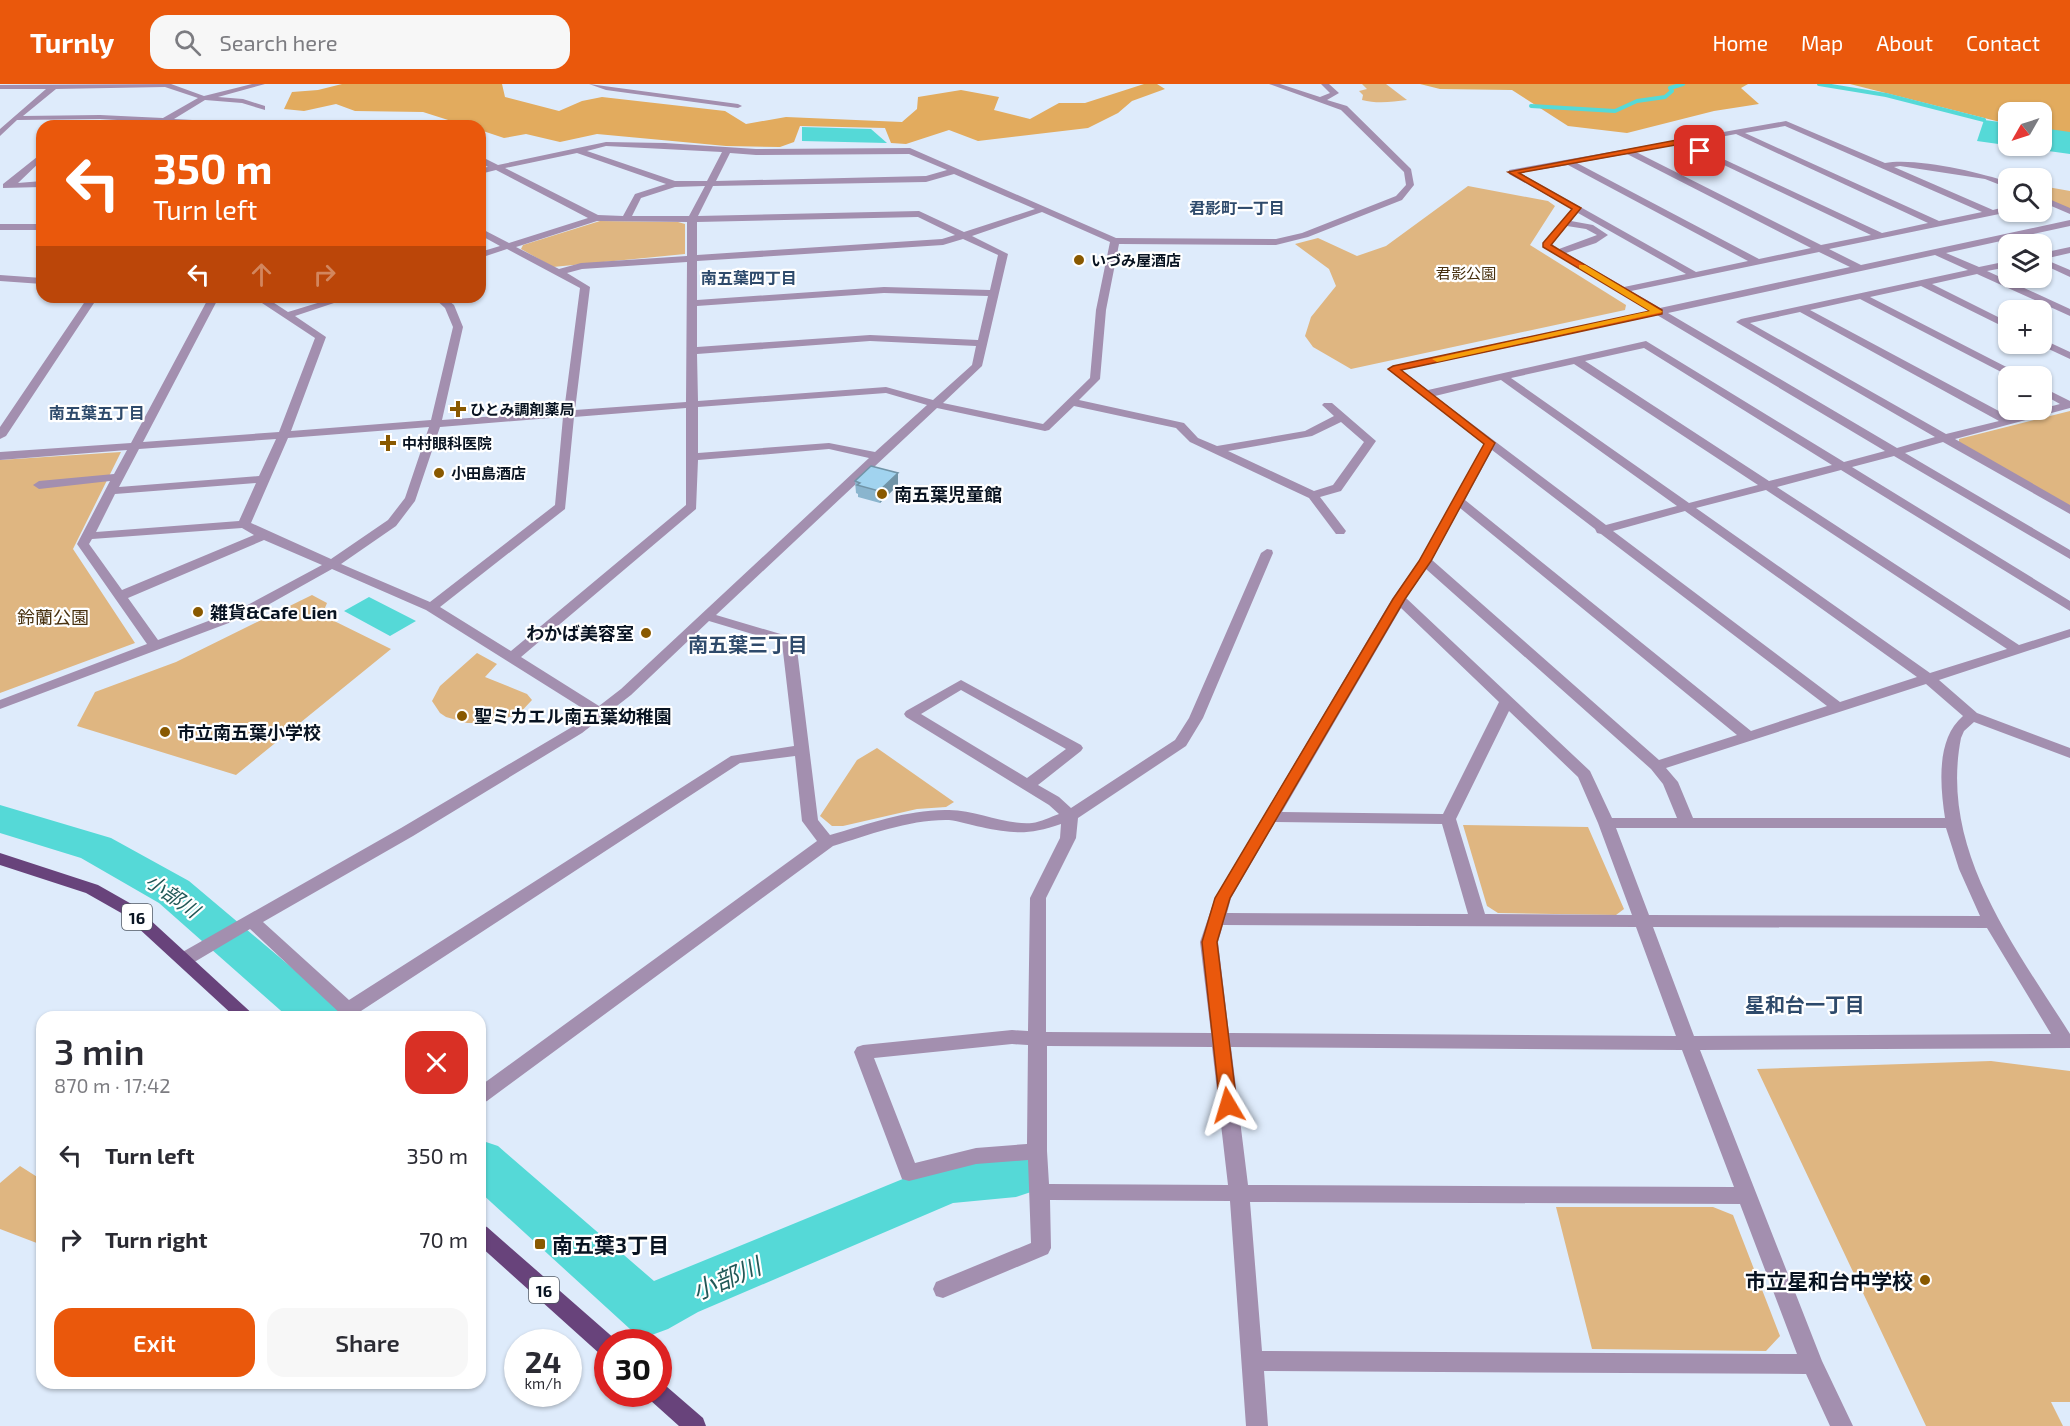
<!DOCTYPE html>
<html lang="en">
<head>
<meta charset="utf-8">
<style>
	:root { --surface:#fff; --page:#f7f7f7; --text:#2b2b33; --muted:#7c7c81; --accent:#ea580c }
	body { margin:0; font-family:"Exo 2","Noto Sans JP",sans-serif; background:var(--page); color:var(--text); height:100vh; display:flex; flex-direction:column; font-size:22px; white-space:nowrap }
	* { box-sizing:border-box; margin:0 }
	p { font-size:20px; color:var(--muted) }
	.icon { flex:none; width:33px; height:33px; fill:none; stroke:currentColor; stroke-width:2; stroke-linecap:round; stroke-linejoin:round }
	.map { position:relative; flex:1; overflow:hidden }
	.drawer { position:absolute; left:36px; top:927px; width:450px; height:378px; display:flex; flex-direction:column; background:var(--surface); border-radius:18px; box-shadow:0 2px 4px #0004 }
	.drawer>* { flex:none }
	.guide { position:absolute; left:36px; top:36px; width:450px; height:183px; border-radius:18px; box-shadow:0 2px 4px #0004; background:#ea580c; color:#fff; overflow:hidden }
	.needle { width:39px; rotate:231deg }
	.buttons { position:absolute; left:1998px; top:18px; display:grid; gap:12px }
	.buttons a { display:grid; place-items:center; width:54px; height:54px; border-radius:12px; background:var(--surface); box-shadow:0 2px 4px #0004; font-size:30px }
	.speed { position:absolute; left:504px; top:1245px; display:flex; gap:12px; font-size:30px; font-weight:700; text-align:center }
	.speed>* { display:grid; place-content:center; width:78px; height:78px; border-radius:50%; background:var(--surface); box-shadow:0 2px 4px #0004; line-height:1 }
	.speed small { font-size:15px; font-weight:400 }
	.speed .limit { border:9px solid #d22; background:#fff; color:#111 }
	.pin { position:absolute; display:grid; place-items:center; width:51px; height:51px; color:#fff; margin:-26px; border-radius:12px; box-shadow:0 3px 9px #0006 }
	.me { position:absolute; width:66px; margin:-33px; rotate:353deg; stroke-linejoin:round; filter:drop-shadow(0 0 4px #0008) }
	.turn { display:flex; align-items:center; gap:21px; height:126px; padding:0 18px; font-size:27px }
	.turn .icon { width:78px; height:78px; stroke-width:2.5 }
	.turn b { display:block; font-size:42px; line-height:51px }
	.lanes { display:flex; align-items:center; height:57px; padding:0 18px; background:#0003; justify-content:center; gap:30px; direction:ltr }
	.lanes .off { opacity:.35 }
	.round { display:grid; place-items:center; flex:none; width:63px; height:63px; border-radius:18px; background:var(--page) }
	.summary { display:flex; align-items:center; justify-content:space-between; height:102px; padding:0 18px }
	h1 { font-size:36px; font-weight:600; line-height:45px }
	.primary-button { display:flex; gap:12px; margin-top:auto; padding:12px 18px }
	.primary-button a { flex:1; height:69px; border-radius:18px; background:var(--accent); color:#fff; font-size:24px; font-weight:600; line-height:69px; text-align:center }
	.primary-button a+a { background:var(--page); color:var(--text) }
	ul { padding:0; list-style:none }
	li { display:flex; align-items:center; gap:18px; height:84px; padding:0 18px }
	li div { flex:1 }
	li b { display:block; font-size:22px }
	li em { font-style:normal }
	header { display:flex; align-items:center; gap:36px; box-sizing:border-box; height:84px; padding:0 30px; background:var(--accent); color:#fff }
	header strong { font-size:28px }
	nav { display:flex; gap:33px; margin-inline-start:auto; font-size:21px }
	.search { width:420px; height:54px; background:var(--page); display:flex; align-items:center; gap:15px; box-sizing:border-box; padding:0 21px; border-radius:18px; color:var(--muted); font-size:22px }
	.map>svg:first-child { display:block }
</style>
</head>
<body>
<header>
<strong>Turnly</strong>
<div class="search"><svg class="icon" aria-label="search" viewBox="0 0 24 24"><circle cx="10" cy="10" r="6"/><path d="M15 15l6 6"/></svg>Search here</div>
<nav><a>Home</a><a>Map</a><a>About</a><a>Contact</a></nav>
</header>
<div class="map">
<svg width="2070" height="1342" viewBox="0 0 2070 1342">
	<rect width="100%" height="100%" fill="#deebfb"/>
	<path fill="#dfb681" d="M1362,0h24l21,16c-15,2 -30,4 -45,0l1,-5 -4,-4 8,-2z
		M1468,102l80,15 7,5 -25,39 96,60 -1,5 -274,59 -38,-22 -8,-11 6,-19 25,-31 -7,-17 -34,-25 23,-6 39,18 29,-10z
		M2042,102l28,5v19l-28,-12z
		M600,137l78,1 7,2v30l-132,13 -32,-18 2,-4z
		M2070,327v96l-111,-63v-5z
		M121,368l-48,97 62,94 -135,50v-233z
		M312,511l15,8 -5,12 69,34 -155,126 -159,-49 18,-34 81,-30z
		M477,569l20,11 -12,13 42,17 5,6 -14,15 -34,8h-17l-21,-6 -6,-4 -8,-12 8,-15z
		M877,664l77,54 -8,5 -29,2 -74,17h-11l-12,-10 37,-56z
		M1463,741l125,2 36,82 -8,6 -118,-2 -11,-7z
		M1991,977l79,10v331h-19l12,24h-137l-169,-357z
		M20,1082l22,14v65l-42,-16v-46z
		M1556,1123h157l20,8 47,121 -14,15 -174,-2z"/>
	<path fill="#e2ab5e" d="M342,0h160l3,13 54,14 23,-10 20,-4 123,14 21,13 40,-7 116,5 15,-13 1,-12 43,-7 38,7 -5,13 36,9 29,-16h26l59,-19h13l8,5 -33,12 -14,12 -30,15 -110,13 -29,-11 -43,14 -15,-1 -6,-15 -85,-2 -6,16 -14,5 -54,-1 -129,-12 -37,8 -34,-8 -22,4 -24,-8v-4h-13l-44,-14 -68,-1 -19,-7 -32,7 -20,-2 8,-17 26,-2z
		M1420,0h328l-7,4 18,16 -45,7 -87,22 -59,-7 -56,-36 -72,-1z
		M1850,0h220v49l-28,-4v-17h-34v12z"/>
	<path fill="#55d9d7" d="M1984,36l24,3v23h34v-18l28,4v22l-93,-13z
		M802,43l69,2 16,14 -85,-2z
		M369,513l47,24 -26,15 -46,-25z"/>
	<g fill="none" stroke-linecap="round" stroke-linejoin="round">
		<path stroke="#55d9d7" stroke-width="4" d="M1819,0l67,11 98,25
			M1531,22l84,5 22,-10 28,-4 7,-6 -2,-3 13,-4"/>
		<path fill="#55d9d7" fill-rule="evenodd" d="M0,721l111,33 78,43 146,123 7,13h-54l-129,-114 -78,-45 -81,-25z
			M480,1056l18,6 156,135 295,-121 67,-5 18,6 8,15 -8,15 -18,6 -63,6 -255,109 -30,17 -19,7 -19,-7 -150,-137z"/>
		<path fill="#a38faf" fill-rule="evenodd" d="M171,0l33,12 48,-12h13l-47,13 25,2 22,7v4l-23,-7 -37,-3 -31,19 91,5 4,2h-48l-121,-7 -83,1 -17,16v-7l46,-40h-46v-4zM165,3l33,11 -35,20 -63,-3 -77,1 33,-27z
			M589,0l149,20 4,2 -4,2 -132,-18z
			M1269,0h11l40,13 10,-4 -9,-9h8l10,9 -12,7 20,6 64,63 3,16 -12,15 -94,37 -32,8 -157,-1 -13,66 -6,69 -21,21 105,23 14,15 19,8 88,-15 29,-15 -12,-11 2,-2h8l44,38 -35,50 -21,6 26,34 -2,3h-8l-27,-36 -119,-56 -14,-14 -102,-22 -25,24 -4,1 -108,-23 -221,207 78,23 2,3 22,179 12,15c38,-11 79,-26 119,-25 28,0 54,15 83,13 9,-1 18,-6 27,-9l-10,-9 -143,-88 -2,-3 2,-3 55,-31 120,65 2,3 -2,3 -43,34 21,12 12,11 104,-68 14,-22 72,-165 6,-4 5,1 1,3 -70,165 -17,28 -108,72 -2,20 -30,60v134l165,1 -11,-91 15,-44 177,-299 27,-38 65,-117 -96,-75 5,-3 257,-55 -107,-64v-4l29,-34 -63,-35v-4l277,-49 99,42c29,-6 95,9 123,19v6l-23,-9 -85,-13 -6,1 99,43 15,-4 1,6 -180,37 32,16 209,-45v6l-124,27 33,14 29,-6v6l-21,4 83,38v7l-93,-42 -45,10 76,38v7l-87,-43 -51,11 150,77 1,2h-12l-149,-77 -50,11 200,107 50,-13 -18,-10v-7l28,14v7l-115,31 115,66v9l-127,-72 -38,11 165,97v9l-176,-103 -42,11 218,134v10l-229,-141 -64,17 242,158 51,-16v8l-131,43 38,33 93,35v10l-96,-36 -10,9 -3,7c-22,112 53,207 109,296v14l-370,2 122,311 31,65h-23l-24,-52 -542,-3 4,55h-22l-16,-225 -180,-1 1,48 -3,6 -105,44 -7,-2 -3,-7 3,-7 95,-39 -3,-83 -52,4 -67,17 -7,-2 -48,-127 3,-5 6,-2 149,-15 16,1 2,-133 30,-60 1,-14c-32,11 -47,10 -80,3 -10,-2 -22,-6 -32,-7 -39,-1 -80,15 -116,26l-346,255 -7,3v-18l337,-245 -15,-20 -7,-65 -55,7 -379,248 4,6h-21l-94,-88 -59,35 -6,1 -6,-1 -3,-5 3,-5 222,-126 171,-101 18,-14 -164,-103 -94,-41 -82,46 -250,94v-9l147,-56 -70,-100 33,-63 -71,8 -6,-4 6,-4 75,-7 13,-24 -127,10v-8l131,-9 78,-146h10l-76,145 136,-10 36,-94 -62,-41h12l23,15 49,-15h15l-57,19 31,21 -35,94 140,-11 22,-93 -8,-19 -12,-11h11l10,8 9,22 -21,93 122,-9 16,-123 -73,-39 -27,9v-6l20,-6 -20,-11v-7l29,15 79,-25 -92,-48 -16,4v-6l8,-1 -8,-5v-6l18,9 108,-23 59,1 91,6 154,-1 206,90 160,1 26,-6 94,-37 10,-11 -2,-13 -63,-62zM1785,42l197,86 -43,9 -194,-88zM1736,50l192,89 -46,10 -193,-90zM1680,60l191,91 -50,10 -185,-93zM606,62l116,6 -15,29h-32l-88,-30zM577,69l89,31 -31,10 -12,22 -25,-1 -93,-47zM730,69l26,2 153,-1 38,16 -21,6 -210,5zM1627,70l184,94 -52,11 -182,-96zM1568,81l180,96 -52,11 -176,-99zM954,90l81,35 -71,23 -45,-21 -221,5 15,-30 213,-4zM705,102l-16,30h-57l9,-18 34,-11zM1042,128l68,30 -14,68 -6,68 -47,46 -100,-21 39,-37 26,-112 -36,-18zM1578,129l108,61 -62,13 -58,-34 30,-10 12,-8 -15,-10 -22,-4zM918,133l37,18 -13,4 -245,16v-33zM597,137l90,1v34l-106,7 -22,6 -43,-22zM1567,142l19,3 11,6 -38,14 -7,-5zM963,155l35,16 -8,35 -106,-3 -187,13v-39l246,-16zM1819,168l31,15 -190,41 -29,-17zM1935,171l33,15 -227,49 -5,3 199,115 -38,11 -229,-135zM687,178l-1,140 -111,8 15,-123 -23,-14 15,-4zM884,209l104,3 -10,44 -108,-5 -173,12v-41zM1800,228l199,109 -53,13 -196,-111zM1657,231l228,136 -41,11 -198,-121 -218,49 -26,-20zM870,257l106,5 -4,19 -39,35 -47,-13 -188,14 -1,-47zM1644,264l188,117 -63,16 -184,-120zM1574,280l184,121 -69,18 -178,-125zM1501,296l176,126 -71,19 -171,-129zM886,309l41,12 -52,47 -46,-9 -131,10v-46zM686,324v97l-175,146 -71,-44 125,-98 9,-92zM563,333l-8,88 -125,97 -89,-38 55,-38 19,-25 25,-74zM1341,338l23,20 -31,43 -19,6 -86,-40 84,-15zM429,343l-24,71 -17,22 -57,39 -80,-36 37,-85zM276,355l-17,37 -140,11 20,-38zM829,365l40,9 -248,231 -22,17 -78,-49 175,-148 2,-49zM1492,366l103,79 2,4 4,1 226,172 -76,25 -286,-231zM256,399l-17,38 -143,11 19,-38zM1766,406l241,159 -77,24 -234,-165zM1460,424l277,227 -78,25 -227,-200zM1685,427l232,166 -77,25 -227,-171zM242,444l12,7 -132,55 -33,-46 3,-5zM264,456l58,25 -82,44 -82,31 -30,-42zM1426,485l225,200 12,15 14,34h-65l-22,-47 -184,-173zM1401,524l98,94 -56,112 -161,-2zM709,537l73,22 12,103 -63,10 -382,244 -86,-78 150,-86 169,-103 49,-38zM1926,600l37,32c-27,23 -23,69 -18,102h-252l-15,-36 -12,-14zM961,606l105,59 -39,29 -106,-64zM1509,627l69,66 20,46 34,92 -147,-1 -29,-95zM1275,738l167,2 26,90 -241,-1 4,-15zM1616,744h330l13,41 21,47 -331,-1zM1223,841l413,2 40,109 -447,-3 -11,-91zM1653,843l334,1 64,106 -357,2zM1012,960l16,1 -1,99 -51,4 -61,15 -41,-105zM1047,962l165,1 16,138 -179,-1 -2,-33zM1231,963l451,3 52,137 -486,-2zM1250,1118l490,2 57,150 -535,-3z
			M42,69v7l-24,23 24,-2v6l-39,1v-4z
			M2042,112l28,12v6l-28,-12z
			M0,140h42v6h-42z
			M2070,163v6l-26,6 26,11v7l-28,-13v-11z
			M0,191l42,3v6l-42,-3z
			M88,213h10l-92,139 -6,3v-12z
			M2042,255l28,13v7l-32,-15h4z"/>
		<path fill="#68437b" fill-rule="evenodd" d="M0,769l98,32 37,21 121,111h-21l-112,-103 -37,-21 -86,-28z
			M480,1140l7,3 129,113 1,2h-9v15l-8,-3 -120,-108z
			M658,1299l8,3 37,32 3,8h-27l-29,-26 -3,-6h11z"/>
	</g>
	<path fill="#8ab5ce" d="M898,389v12l-18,18 -22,-6v-3l-2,-1 -1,-12z"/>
	<path fill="#7194a7" d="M898,389v12l-18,18 -1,-12z"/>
	<path fill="#a1d3ef" stroke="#7194a7" stroke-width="1.5" d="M871,382l27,7 -19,18 -22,-6 3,-2 -5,-2z"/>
	<path fill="#ea580c" stroke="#983908" stroke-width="1.5" d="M1682,55l22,12 -6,1 -17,-8 -162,29 62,35 -30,37 111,65v4l-261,56 94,73 -64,118 -26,38 -175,299 -13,44 20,163 -3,5 -6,2 -6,-2 -2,-5 -18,-163 13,-44 178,-299 26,-38 65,-117 -96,-75 5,-3 257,-55 -107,-64v-4l29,-34 -64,-37z"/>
	<path fill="#f59e0b" d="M1579,181h6l78,47 -226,50 -5,-3 218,-48 -71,-43z"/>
	<g fill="#895900" stroke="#fff" stroke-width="2">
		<circle cx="1079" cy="176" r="6"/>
		<path d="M455 316h6v6h6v6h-6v6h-6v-6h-6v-6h6z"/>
		<path d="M385 350h6v6h6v6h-6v6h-6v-6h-6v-6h6z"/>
		<circle cx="439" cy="389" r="6"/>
		<circle cx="882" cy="410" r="6"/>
		<circle cx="198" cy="528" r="6"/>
		<circle cx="646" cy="549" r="6"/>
		<circle cx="462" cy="632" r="6"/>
		<circle cx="165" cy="648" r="6"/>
		<rect x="534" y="1154" width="12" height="12" rx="3"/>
		<circle cx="1925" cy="1196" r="6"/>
	</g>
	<g text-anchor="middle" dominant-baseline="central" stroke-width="4.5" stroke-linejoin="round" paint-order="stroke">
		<g font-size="15" font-weight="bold" fill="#081321" stroke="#fff" text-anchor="start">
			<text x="1091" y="176">いづみ屋酒店</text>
			<text x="470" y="325">ひとみ調剤薬局</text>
			<text x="402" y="359">中村眼科医院</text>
			<text x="451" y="389">小田島酒店</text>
		</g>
		<g font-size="15" fill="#48310f" stroke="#fff">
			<text x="1466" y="189">君影公園</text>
		</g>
		<g font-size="16" font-weight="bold" fill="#2e4a6b" stroke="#fff">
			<text x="1237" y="123">君影町一丁目</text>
			<text x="749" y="193">南五葉四丁目</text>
			<text x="97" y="328">南五葉五丁目</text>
		</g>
		<g fill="#fff" stroke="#525a64" stroke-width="1.5">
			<rect x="122" y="820" width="30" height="26" rx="4.5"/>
			<rect x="529" y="1193" width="30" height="26" rx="4.5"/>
		</g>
		<g font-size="16" font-weight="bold" fill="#081321">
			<text x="137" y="833">16</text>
			<text x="544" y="1206">16</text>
		</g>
		<g font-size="18" font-weight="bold" fill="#081321" stroke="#fff" text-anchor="start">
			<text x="894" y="410">南五葉児童館</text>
			<text x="210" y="528">雑貨&amp;Cafe Lien</text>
			<text x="634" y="549" text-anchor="end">わかば美容室</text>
			<text x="474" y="632">聖ミカエル南五葉幼稚園</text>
			<text x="177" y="648">市立南五葉小学校</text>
		</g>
		<g font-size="18" fill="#48310f" stroke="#fff">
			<text x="53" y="533">鈴蘭公園</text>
		</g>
		<g font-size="20" font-weight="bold" fill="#2e4a6b" stroke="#fff">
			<text x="748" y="560">南五葉三丁目</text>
			<text x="1805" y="920">星和台一丁目</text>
		</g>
		<g font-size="20" font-style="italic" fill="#225958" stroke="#fff">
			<text transform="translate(173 811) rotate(35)">小部川</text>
		</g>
		<g font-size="21" font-weight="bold" fill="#081321" stroke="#fff" text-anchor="start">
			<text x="552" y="1160">南五葉3丁目</text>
			<text x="1913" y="1196" text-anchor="end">市立星和台中学校</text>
		</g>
		<g font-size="24" font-style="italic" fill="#225958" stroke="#fff">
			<text transform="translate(726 1194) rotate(-23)">小部川</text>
		</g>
	</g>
</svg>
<div class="buttons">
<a><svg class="needle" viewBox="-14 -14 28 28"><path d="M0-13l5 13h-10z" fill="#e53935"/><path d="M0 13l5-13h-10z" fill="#7c7c81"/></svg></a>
<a><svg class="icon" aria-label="search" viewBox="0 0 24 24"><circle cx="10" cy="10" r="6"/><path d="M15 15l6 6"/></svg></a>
<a><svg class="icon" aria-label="layers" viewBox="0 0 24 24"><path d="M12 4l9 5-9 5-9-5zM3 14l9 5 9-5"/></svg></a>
<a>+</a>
<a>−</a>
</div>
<div class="speed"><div>24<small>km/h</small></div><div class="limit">30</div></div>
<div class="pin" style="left:1700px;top:67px;background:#d93025"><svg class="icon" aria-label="arrive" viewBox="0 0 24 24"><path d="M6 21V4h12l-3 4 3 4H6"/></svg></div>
<svg class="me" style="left:1228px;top:1021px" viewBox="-20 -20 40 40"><path d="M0-17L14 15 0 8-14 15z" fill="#ea580c" stroke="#fff" stroke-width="4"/></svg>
<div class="guide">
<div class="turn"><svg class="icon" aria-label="left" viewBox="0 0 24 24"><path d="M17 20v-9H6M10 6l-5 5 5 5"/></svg><div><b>350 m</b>Turn left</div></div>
<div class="lanes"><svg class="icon" aria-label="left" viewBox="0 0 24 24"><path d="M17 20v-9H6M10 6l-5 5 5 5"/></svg><svg class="icon off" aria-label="ahead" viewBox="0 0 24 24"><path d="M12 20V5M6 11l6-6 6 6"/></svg><svg class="icon off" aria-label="right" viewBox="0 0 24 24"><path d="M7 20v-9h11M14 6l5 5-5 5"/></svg></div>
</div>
<section class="drawer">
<div class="summary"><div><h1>3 min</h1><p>870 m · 17:42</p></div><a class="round" style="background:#d93025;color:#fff"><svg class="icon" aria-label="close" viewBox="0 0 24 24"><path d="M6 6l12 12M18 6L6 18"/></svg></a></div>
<ul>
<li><svg class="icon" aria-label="left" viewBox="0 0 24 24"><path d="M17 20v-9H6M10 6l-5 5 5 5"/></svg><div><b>Turn left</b></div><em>350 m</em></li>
<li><svg class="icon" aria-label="right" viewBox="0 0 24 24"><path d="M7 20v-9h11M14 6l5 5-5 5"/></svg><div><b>Turn right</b></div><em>70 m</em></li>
</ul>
<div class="primary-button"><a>Exit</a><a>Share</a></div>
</section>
</div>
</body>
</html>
